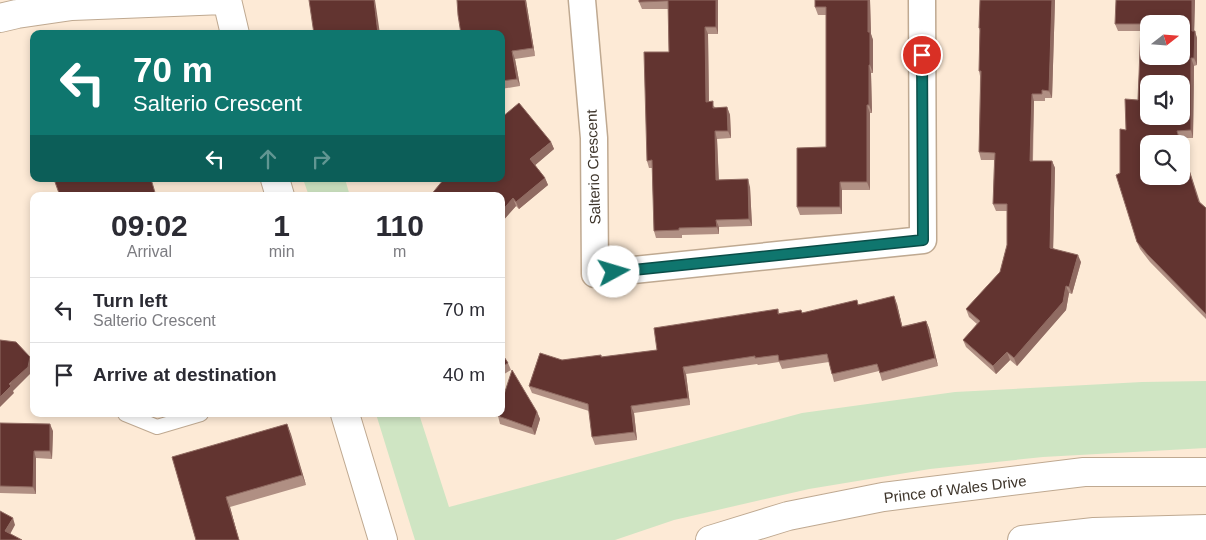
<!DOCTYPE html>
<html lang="en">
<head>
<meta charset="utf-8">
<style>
	:root { --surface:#fff; --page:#f7f7f7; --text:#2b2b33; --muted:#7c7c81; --line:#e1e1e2 }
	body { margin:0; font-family:Helvetica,sans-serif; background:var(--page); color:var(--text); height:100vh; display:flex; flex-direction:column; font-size:19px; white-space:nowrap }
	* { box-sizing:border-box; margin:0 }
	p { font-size:16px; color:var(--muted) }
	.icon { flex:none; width:28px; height:28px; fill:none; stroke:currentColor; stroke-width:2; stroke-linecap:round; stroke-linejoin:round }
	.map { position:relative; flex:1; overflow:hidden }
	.sheet { position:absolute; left:30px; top:192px; width:475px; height:225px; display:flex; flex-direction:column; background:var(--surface); border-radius:10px; box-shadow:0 2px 8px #0003 }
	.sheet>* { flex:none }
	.hud { position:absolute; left:30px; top:30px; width:475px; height:152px; border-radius:10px; box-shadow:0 2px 8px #0003; background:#0f766e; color:#fff; overflow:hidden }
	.needle { width:32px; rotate:73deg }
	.controls { position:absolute; left:1140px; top:15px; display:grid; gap:10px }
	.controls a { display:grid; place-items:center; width:50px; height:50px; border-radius:10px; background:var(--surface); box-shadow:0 2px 8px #0003; font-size:25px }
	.pin { position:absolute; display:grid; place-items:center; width:42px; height:42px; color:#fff; margin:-21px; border:2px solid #fff; border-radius:50%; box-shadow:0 1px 5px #0007 }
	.me { position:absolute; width:55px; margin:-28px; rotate:84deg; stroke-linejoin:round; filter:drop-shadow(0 0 4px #0008) }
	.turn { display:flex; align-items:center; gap:18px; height:105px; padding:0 20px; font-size:22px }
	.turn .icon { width:65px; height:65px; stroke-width:2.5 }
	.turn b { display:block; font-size:35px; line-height:42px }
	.lanes { display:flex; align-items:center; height:48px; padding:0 20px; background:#0003; justify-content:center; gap:25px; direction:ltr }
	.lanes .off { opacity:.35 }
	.eta { display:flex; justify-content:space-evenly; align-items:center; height:85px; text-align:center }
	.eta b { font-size:30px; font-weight:600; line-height:35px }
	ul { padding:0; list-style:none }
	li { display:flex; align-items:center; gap:15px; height:65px; padding:0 20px; border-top:1px solid var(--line) }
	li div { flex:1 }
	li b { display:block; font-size:19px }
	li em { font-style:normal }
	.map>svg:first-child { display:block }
</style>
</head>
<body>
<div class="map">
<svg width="1206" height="540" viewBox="0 0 1206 540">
	<rect width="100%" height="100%" fill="#fdead6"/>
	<path fill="#cfe5c3" d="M303,179h42l5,17h-41z
		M1206,381v67l-163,9 -113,12 -121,20 -135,31 -59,20h-200l-39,-126h43l30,93 353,-94 153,-21 187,-10z"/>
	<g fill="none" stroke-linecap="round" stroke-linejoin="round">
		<g stroke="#bfa991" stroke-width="16">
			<path id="lane" d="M125,414l32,13 44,-13"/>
		</g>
		<g stroke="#bfa991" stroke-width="29">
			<path id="street" d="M582,0l12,138 1,136 328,-34 -1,-240"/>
		</g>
		<g stroke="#bfa991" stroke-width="30">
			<path id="secondary" d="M227,0l8,34
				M0,18l17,-4 55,-8 152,-6
				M275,179l5,17
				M345,414l38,126
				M710,540l78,-24 95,-19 201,-25h122
				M1022,540l72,-8 112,-3"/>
		</g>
		<use href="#lane" stroke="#fff" stroke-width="14"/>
		<use href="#street" stroke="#fff" stroke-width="26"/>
		<use href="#secondary" stroke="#fff" stroke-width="28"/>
	</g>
	<path fill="#b08f83" d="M457,0h69l9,56 -20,3 5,27 -19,3v-55z
		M718,0v34h-10l1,68 7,6 11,-1 3,8 1,23 -14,1 2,41 31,7 2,39 -33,1v7l-37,1v3h-26l-2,-7 -2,-63h-3l-2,-7 22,-109 -1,-43h-26l-3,-7z
		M815,0h55l1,34 2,6v33h-2l1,40h-2v77h-28v24l-42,1 -3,-8 29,-60v-132h-8l-3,-8z
		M1055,0l-3,98h-7v3h-11l-1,60h19l3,7 -2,80 28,14 -9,32 -3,-1 -3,17 -49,56 -7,-6 -14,14 -30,-27 -3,-7 14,-16 -8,-7 -3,-8 34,-37 7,-27v-34h-11l-3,-7 1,-44h-13l-2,-8 1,-76 -1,-5 1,-40 -1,-3z
		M1195,0l-1,31 3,7v27l-3,1 -1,72h-14l21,64 6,6v111l-56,-57 -10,-13 -3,-7 -17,-69 6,-43 12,-30 3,-69h-23l-3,-7z
		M551,142l3,7 -19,16 10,13 3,7 -29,24 -3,-3 -15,17v-27z
		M859,304h38l5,22 24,-5 3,7 9,38 -56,15 -3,-10 -45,11 -5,-20 -47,7 -3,-7 -21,3 -1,-1 -71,10 4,31 -56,8 3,27 -42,5 -3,-8 -3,-26 -57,-18 -3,-7 72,-31 1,2 55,-7 121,-41 1,4 22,-3 1,3z
		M501,352l7,11 3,7 -10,6z
		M537,412l3,7 -5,16 -35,-11 -2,-8z
		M0,423l53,8 -1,28 -16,-1v36l-36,-1z
		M287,424l19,61 -76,22 9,33h-43l-24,-83z"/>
	<path fill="#906b62" d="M374,0h1l5,34h-2z
		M525,0h1l9,56 -2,-8z
		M716,0h2v34l-2,-7z
		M868,0h2l1,34 2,6v33l-3,-8 -2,-33z
		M1052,0h3l-3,98 -3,-7z
		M1192,0h3l-1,38 -2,-7z
		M705,27l3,7 1,75 -3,-7z
		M1195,31l2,7v27l-3,-7z
		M512,51l3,8 5,27 -3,-7z
		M1191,58l3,8 -1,72 -2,-8z
		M869,65l2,8 1,40 -3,-8z
		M1032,94l2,7 -2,67 -2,-7z
		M867,105l3,8v77l-3,-8z
		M727,107l3,8 1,23 -3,-7z
		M715,131l2,8 2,48 -3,-7z
		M551,142l3,7 -21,18 -3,-8z
		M1052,161l3,7 -2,87 -3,-7z
		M545,178l3,7 -29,24 -3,-7z
		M748,179l2,8 2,39 -3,-7z
		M840,182l2,8v24l-2,-7z
		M513,198l3,8 -15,17v-11z
		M716,220l3,7v7l-2,-7z
		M1078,255l3,7 -9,32 -3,-7z
		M1066,286l3,7 -3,17 -49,56 -3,-8z
		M894,296l3,8 7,30 -2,-7z
		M926,321l3,7 9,38 -3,-8z
		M1007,352l3,8 -14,14 -3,-8z
		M30,357l3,7 -3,10 -17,17 1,2 -14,14v-10z
		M683,367l3,7 4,31 -2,-7z
		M631,406l3,7 3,27 -3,-8z
		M537,412l3,7 -5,16 -3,-7z
		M50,424l3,7 -1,28 -2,-8z
		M287,424l4,10 15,51 -4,-10z
		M34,451l2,7v36l-3,-7z
		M226,497l4,10 9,33z
		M13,518l2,7 -7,13 -3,-7z"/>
	<path fill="#623430" stroke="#906b62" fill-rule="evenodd" d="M309,0h65l4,34h-64z
		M457,0h68l8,48 -21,3 5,28 -16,2v-47h-40l-3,-19z
		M639,0h77v27h-11l1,75 7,-1v7l14,-1 1,24h-13l1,49 32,-1 1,40 -33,1 1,7 -38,1v2l-25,1 -2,-71 -5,1 -3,-109h25l-1,-51 -29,1z
		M815,0h53v32h2v33h-1v40h-2v77h-27v25h-43v-59l29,-1v-140h-11z
		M980,0h72l-3,91 -7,-1v4h-10l-2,67h22l-2,87 28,7 -9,32 -3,-1 -3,16 -49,56 -7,-6 -14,14 -30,-26 17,-19 -14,-12 34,-37 7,-27v-41h-14l2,-51 -16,-1 2,-81h-2l1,-43h-1z
		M1116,0h76v31h3l-1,27h-3v72l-14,1 4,13h-32v32h32v-31l18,57 7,6v106l-59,-60 -10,-12 -21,-67 4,-2v-44l6,1 -1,-31 13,1 3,-76h-26zM1149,24h32v32h-32zM1149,84h32v32h-32z
		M519,103l32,39 -21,17 15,19 -29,24 -3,-4 -12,14v-16h-71l14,-17h57v-61z
		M65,179h86l5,17h-96l-5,-14z
		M894,296l8,31 24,-6 9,37 -55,15 -3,-9 -45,10 -5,-20 -48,7 -1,-6 -23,3v-2l-72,11 5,31 -57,8 3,26 -42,5 -4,-33 -59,-18 11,-33 22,7 39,-5v2l56,-7 -3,-22 124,-19v5l23,-4 1,3 55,-13 1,5z
		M0,340l16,2 14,15 -2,10 -19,17 2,2 -11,11z
		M501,352l7,11 -7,4z
		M512,370l25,42 -5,16 -34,-12v-2h3v-10z
		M0,423l50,1v27h-16l-1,36 -33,-1z
		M287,424l15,51 -76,22 13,43h-43l-24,-83z
		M0,511l13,7 -8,13 17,9h-22z"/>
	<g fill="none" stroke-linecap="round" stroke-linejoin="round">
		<g stroke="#0a4d48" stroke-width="12">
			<path id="route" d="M614,272l309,-32 -1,-185"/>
		</g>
		<use href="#route" stroke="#0f766e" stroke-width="9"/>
	</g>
	<g text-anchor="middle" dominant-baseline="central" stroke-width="5" stroke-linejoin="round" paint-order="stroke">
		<g font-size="15" fill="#3e352b" stroke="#fff">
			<text transform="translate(593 167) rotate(-92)">Salterio Crescent</text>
			<text transform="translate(955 489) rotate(-7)">Prince of Wales Drive</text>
		</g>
	</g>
</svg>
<div class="controls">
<a><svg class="needle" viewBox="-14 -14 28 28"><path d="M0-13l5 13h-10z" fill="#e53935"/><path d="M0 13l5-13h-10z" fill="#7c7c81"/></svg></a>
<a><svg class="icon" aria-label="sound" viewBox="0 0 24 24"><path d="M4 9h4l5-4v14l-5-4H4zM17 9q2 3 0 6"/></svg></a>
<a><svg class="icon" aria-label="search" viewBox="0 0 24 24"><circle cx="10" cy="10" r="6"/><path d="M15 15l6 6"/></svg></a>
</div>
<div class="pin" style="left:922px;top:55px;background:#d93025"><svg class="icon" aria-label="arrive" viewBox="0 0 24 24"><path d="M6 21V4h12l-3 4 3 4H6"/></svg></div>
<svg class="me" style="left:614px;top:272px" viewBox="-20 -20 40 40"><circle r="19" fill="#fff"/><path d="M0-13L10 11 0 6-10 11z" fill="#0f766e"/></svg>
<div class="hud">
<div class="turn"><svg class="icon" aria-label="left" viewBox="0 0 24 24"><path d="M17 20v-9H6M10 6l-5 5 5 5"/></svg><div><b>70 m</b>Salterio Crescent</div></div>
<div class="lanes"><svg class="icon" aria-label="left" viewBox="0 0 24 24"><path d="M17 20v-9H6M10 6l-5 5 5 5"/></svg><svg class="icon off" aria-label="ahead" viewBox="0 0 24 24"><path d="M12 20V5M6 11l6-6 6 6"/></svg><svg class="icon off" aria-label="right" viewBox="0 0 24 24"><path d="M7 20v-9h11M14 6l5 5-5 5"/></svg></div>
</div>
<section class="sheet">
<div class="eta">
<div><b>09:02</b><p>Arrival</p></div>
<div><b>1</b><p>min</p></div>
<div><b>110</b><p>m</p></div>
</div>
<ul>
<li><svg class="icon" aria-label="left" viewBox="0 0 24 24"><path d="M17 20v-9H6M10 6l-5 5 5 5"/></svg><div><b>Turn left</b><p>Salterio Crescent</p></div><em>70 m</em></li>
<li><svg class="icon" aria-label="arrive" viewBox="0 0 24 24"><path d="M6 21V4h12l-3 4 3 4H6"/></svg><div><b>Arrive at destination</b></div><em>40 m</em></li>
</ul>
</section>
</div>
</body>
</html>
